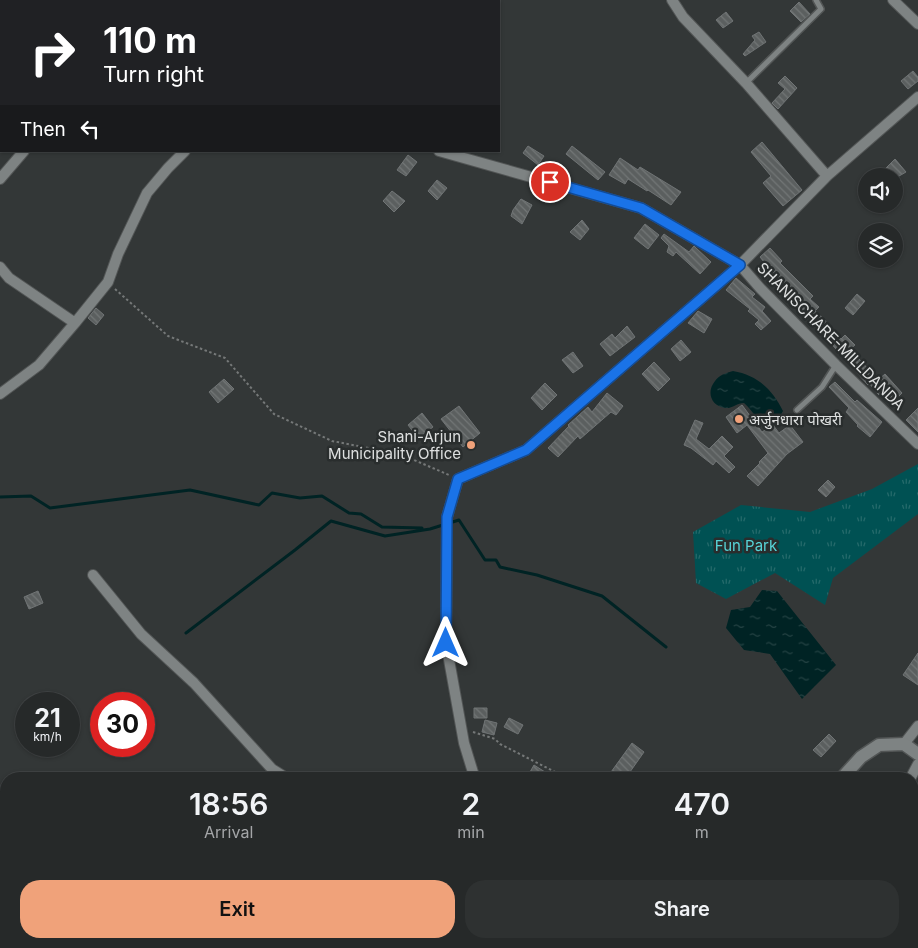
<!DOCTYPE html>
<html lang="en">
<head>
<meta charset="utf-8">
<style>
	:root { --surface:#262929; --page:#2e3131; --text:#f1f3f6; --muted:#a4a6a8; --line:#424546; --accent:#f0a27a }
	body { margin:0; font-family:Inter,"Noto Sans Devanagari",sans-serif; background:var(--page); color:var(--text); height:100vh; display:flex; flex-direction:column; font-size:19px; white-space:nowrap }
	* { box-sizing:border-box; margin:0 }
	p { font-size:16px; color:var(--muted) }
	.icon { flex:none; width:28px; height:28px; fill:none; stroke:currentColor; stroke-width:2; stroke-linecap:round; stroke-linejoin:round }
	.map { position:relative; flex:1; overflow:hidden }
	.sheet { position:absolute; left:0px; top:772px; width:919px; height:176px; display:flex; flex-direction:column; background:var(--surface); border-radius:20px 20px 0 0; box-shadow:0 1px 4px #0004,0 0 0 1px var(--line) }
	.sheet>* { flex:none }
	.guide { position:absolute; left:0px; top:0px; width:500px; height:152px; box-shadow:0 1px 4px #0004,0 0 0 1px var(--line); background:#202124; color:#fff; overflow:hidden }
	.controls { position:absolute; left:858px; top:168px; display:grid; gap:10px }
	.controls a { display:grid; place-items:center; width:45px; height:45px; border-radius:50%; background:var(--surface); box-shadow:0 1px 4px #0004,0 0 0 1px var(--line); font-size:25px }
	.speed { position:absolute; left:15px; top:692px; display:flex; gap:10px; font-size:25px; font-weight:700; text-align:center }
	.speed>* { display:grid; place-content:center; width:65px; height:65px; border-radius:50%; background:var(--surface); box-shadow:0 1px 4px #0004,0 0 0 1px var(--line); line-height:1 }
	.speed small { font-size:12px; font-weight:400 }
	.speed .limit { border:8px solid #d22; background:#fff; color:#111 }
	.pin { position:absolute; display:grid; place-items:center; width:42px; height:42px; color:#fff; margin:-21px; border:2px solid #fff; border-radius:50%; box-shadow:0 1px 5px #0007 }
	.me { position:absolute; width:55px; margin:-28px; rotate:0deg; stroke-linejoin:round; filter:drop-shadow(0 0 4px #0008) }
	.turn { display:flex; align-items:center; gap:18px; height:105px; padding:0 20px; font-size:22px }
	.turn .icon { width:65px; height:65px; stroke-width:2.5 }
	.turn b { display:block; font-size:35px; line-height:42px }
	.then { display:flex; align-items:center; height:48px; padding:0 20px; background:#0003; gap:10px; font-size:19px }
	.eta { display:flex; justify-content:space-evenly; align-items:center; height:85px; text-align:center }
	.eta b { font-size:30px; font-weight:600; line-height:35px }
	.cta { display:flex; gap:10px; margin-top:auto; padding:10px 20px }
	.cta a { flex:1; height:58px; border-radius:20px; background:var(--accent); color:#111; font-size:20px; font-weight:600; line-height:58px; text-align:center }
	.cta a+a { background:var(--page); color:var(--text) }
	.map>svg:first-child { display:block }
</style>
</head>
<body>
<div class="map">
<svg width="918" height="948" viewBox="0 0 918 948">
	<defs>
		<pattern id="park-tufts" width="24" height="20" patternUnits="userSpaceOnUse" patternTransform="scale(1.25)"><rect width="24" height="20" fill="#005153"/><path d="M3 7l-1-3M5 7V3M7 7l1-3M15 17l-1-3M17 17v-4M19 17l1-3" fill="none" stroke="#256a6b"/></pattern>
		<pattern id="water-ripples" width="26" height="14" patternUnits="userSpaceOnUse" patternTransform="scale(1.25)"><rect width="26" height="14" fill="#002324"/><path d="M2 4q2-2 4 0t4 0M15 11q2-2 4 0t4 0" fill="none" stroke="#254344"/></pattern>
		<pattern id="building-back-hatch" width="6" height="6" patternUnits="userSpaceOnUse" patternTransform="scale(1.25)"><rect width="6" height="6" fill="#5b5f5f"/><path d="M-1 5l2 2M0 0l6 6M5-1l2 2" fill="none" stroke="#727676"/></pattern>
	</defs>
	<rect width="100%" height="100%" fill="#333737"/>
	<path fill="url(#park-tufts)" d="M918,464v50l-85,64 -8,27 -50,-32 -49,26 -30,-16 -3,-51 48,-27 69,7 62,-23z"/>
	<path fill="url(#water-ripples)" d="M733,371c24,4 39,18 50,40l-5,9c-21,8 -21,-6 -34,-17 -7,0 -12,6 -19,5 -14,-2 -19,-16 -10,-27 4,-6 11,-8 18,-10z
		M762,590l15,1 59,74 -34,34 -32,-45 -26,-4 -18,-22 5,-18 19,-3z"/>
	<g fill="none" stroke-linecap="round" stroke-linejoin="round">
		<path stroke="#002324" stroke-width="3" d="M0,497l31,-1 19,12 140,-18 69,15 13,-12 28,5 22,-2 27,17 12,1 21,13 40,1
			M186,633l109,-83 36,-29 54,15 45,-7 29,-9 26,40h11l4,7 37,8 65,21 64,51"/>
	</g>
	<path fill="url(#building-back-hatch)" stroke="#707475" d="M799,2l11,12 -9,8 -11,-11z
		M726,12l7,9 -10,7 -7,-8z
		M759,32l7,10 -21,14 -2,-2 12,-14 -3,-4z
		M913,71l5,6v4l-10,8 -7,-8z
		M785,76l12,12 -19,21 -6,-6 13,-14 -7,-6z
		M762,142l40,48 -19,16 -20,-23 8,-7 -20,-24z
		M528,146l16,10 -6,9 -15,-12z
		M572,146l33,26 -7,8 -32,-26z
		M408,155l9,7 -11,14 -9,-6z
		M620,158l18,12 2,-3 41,25 -10,13 -23,-15 -1,1 -19,-12 -3,5 -16,-9z
		M895,159l11,13 -12,7v-3h-2l-6,-8z
		M437,180l10,8 -10,12 -9,-9z
		M392,191l13,10 -11,11 -11,-11z
		M521,199l11,6 -10,19 -11,-8 2,-6z
		M582,220l7,9 -9,11 -10,-8z
		M645,224l14,11 -11,14 -14,-11z
		M664,234l25,18 5,-6 1,1 16,15 -11,12 -24,-22 -3,4 -6,-4 2,-6 -8,-8z
		M770,248l12,13 -2,2 33,33 -3,3 9,8 -4,4 11,10 -1,2 16,16 4,-4 10,10 -5,4 28,31 7,-6 17,19 -9,9 -9,-11 -5,4 -10,-12 -1,2 -48,-54 1,-1 -51,-51 2,-3 -11,-11 3,-3 -4,-5z
		M736,278l19,16 -3,3 13,10 -3,4 9,10 -10,9 -6,-6 4,-4 -11,-9 2,-2 -24,-19z
		M857,294l8,7 -12,14 -8,-7z
		M96,308l8,7 -8,10 -8,-7z
		M698,311l14,8 -8,14 -16,-10z
		M627,326l8,11 -25,19 -10,-12 12,-10 3,4z
		M681,340l10,12 -11,9 -9,-12z
		M573,352l10,14 -10,7 -11,-13z
		M654,362l16,17 -12,12 -16,-17z
		M224,379l10,10 -16,14 -9,-11z
		M835,382l20,20 2,-2 25,22 -12,15 -13,-11 1,-1 -12,-13 3,-4 -20,-21z
		M545,383l12,12 -15,15 -11,-12z
		M607,393l16,13 -7,9 -5,-3 -31,27 -2,-3 -20,21 -10,-9 21,-22 -1,-1 20,-18 4,5z
		M742,405l20,27 11,-7 6,8 11,-8 13,17 -16,12 -29,32 -11,-10 13,-13 -1,-1 9,-9 -21,-28 -10,8 -11,-16z
		M459,406l21,27 -17,14 -22,-28z
		M918,408v24l-12,-12z
		M422,413l11,14 -15,11 -10,-13z
		M695,420l8,3 -7,16 13,10 13,-13 11,11 -9,9 11,11 -6,6 -13,-12 -3,4 -22,-17 -7,-3z
		M828,480l7,7 -9,10 -8,-7z
		M38,591l5,12 -14,6 -5,-12z
		M918,653v32l-15,-10z
		M474,708h13v10h-13z
		M509,718l14,7 -5,9 -14,-7z
		M485,720l12,3 -3,12 -12,-3z
		M829,734l7,7 -15,16 -8,-7z
		M632,743l12,9 -19,27h-19z
		M534,765l11,7 -4,7h-15z"/>
	<g fill="none" stroke-linecap="round" stroke-linejoin="round">
		<g stroke="#525555" stroke-width="8">
			<path id="lane" d="M746,83l75,-74 -5,-9
				M797,410l25,-23 14,-22"/>
		</g>
		<g stroke="#525555" stroke-width="12">
			<path id="street" d="M176,0l2,1
				M672,0l11,17 63,66 81,93
				M893,0l25,24
				M147,1l1,-1
				M439,151l202,57 99,57 20,23 76,77 82,79
				M0,179l24,-28
				M0,267l9,11 66,45 33,-41 10,-28 29,-61 21,-25 17,-17
				M0,394l39,-29 36,-42
				M93,575l48,59 53,49 78,86 16,10
				M904,744l14,-18
				M475,779l-11,-36 -18,-100 1,-126 11,-38 68,-29 214,-185 87,-89 91,-79
				M910,779l8,-15
				M0,842l6,8
				M912,879l6,4
				M74,942l2,6
				M892,942l7,6
				M663,948l8,-6"/>
		</g>
		<g stroke="#525555" stroke-width="15">
			<path id="secondary" d="M841,779l20,-22 18,-12 25,-1 14,10
				M388,948l8,-6"/>
		</g>
		<path stroke="#757878" stroke-width="2" stroke-dasharray="2.5 2.5" stroke-linecap="butt" d="M115,289l53,47 57,22 49,56 58,27 68,13 49,21
			M473,732l22,7 5,5 69,35"/>
		<use href="#lane" stroke="#7e8383" stroke-width="5"/>
		<use href="#street" stroke="#7e8383" stroke-width="10"/>
		<use href="#secondary" stroke="#7e8383" stroke-width="12"/>
	</g>
	<g fill="none" stroke-linecap="round" stroke-linejoin="round">
		<g stroke="#114b97" stroke-width="12">
			<path id="route" d="M446,643l1,-126 11,-38 68,-29 214,-185 -99,-57 -91,-26"/>
		</g>
		<use href="#route" stroke="#1a73e8" stroke-width="9"/>
	</g>
	<g fill="#f0a27a" stroke="#292d2d" stroke-width="2">
		<circle cx="739" cy="419" r="5"/>
		<circle cx="471" cy="445" r="5"/>
	</g>
	<g text-anchor="middle" dominant-baseline="central" stroke-width="5" stroke-linejoin="round" paint-order="stroke">
		<g font-size="15" fill="#dee0e0" stroke="#292d2d">
			<text transform="translate(831 336) rotate(45)">SHANISCHARE-MILLDANDA</text>
		</g>
		<g font-size="15" fill="#dee0e0" stroke="#292d2d" text-anchor="start">
			<text x="749" y="419">अर्जुनधारा पोखरी</text>
			<text x="461" y="436" text-anchor="end">Shani-Arjun<tspan x="461" dy="17">Municipality Office</tspan></text>
		</g>
		<g font-size="15" fill="#57d4d8" stroke="#292d2d">
			<text x="746" y="545">Fun Park</text>
		</g>
	</g>
</svg>
<div class="controls">
<a><svg class="icon" aria-label="sound" viewBox="0 0 24 24"><path d="M4 9h4l5-4v14l-5-4H4zM17 9q2 3 0 6"/></svg></a>
<a><svg class="icon" aria-label="layers" viewBox="0 0 24 24"><path d="M12 4l9 5-9 5-9-5zM3 14l9 5 9-5"/></svg></a>
</div>
<div class="speed"><div>21<small>km/h</small></div><div class="limit">30</div></div>
<div class="pin" style="left:550px;top:182px;background:#d93025"><svg class="icon" aria-label="arrive" viewBox="0 0 24 24"><path d="M6 21V4h12l-3 4 3 4H6"/></svg></div>
<svg class="me" style="left:446px;top:643px" viewBox="-20 -20 40 40"><path d="M0-17L14 15 0 8-14 15z" fill="#1a73e8" stroke="#fff" stroke-width="4"/></svg>
<div class="guide">
<div class="turn"><svg class="icon" aria-label="right" viewBox="0 0 24 24"><path d="M7 20v-9h11M14 6l5 5-5 5"/></svg><div><b>110 m</b>Turn right</div></div>
<div class="then">Then<svg class="icon" aria-label="left" viewBox="0 0 24 24"><path d="M17 20v-9H6M10 6l-5 5 5 5"/></svg></div>
</div>
<section class="sheet">
<div class="eta">
<div><b>18:56</b><p>Arrival</p></div>
<div><b>2</b><p>min</p></div>
<div><b>470</b><p>m</p></div>
</div>
<div class="cta"><a>Exit</a><a>Share</a></div>
</section>
</div>
</body>
</html>
